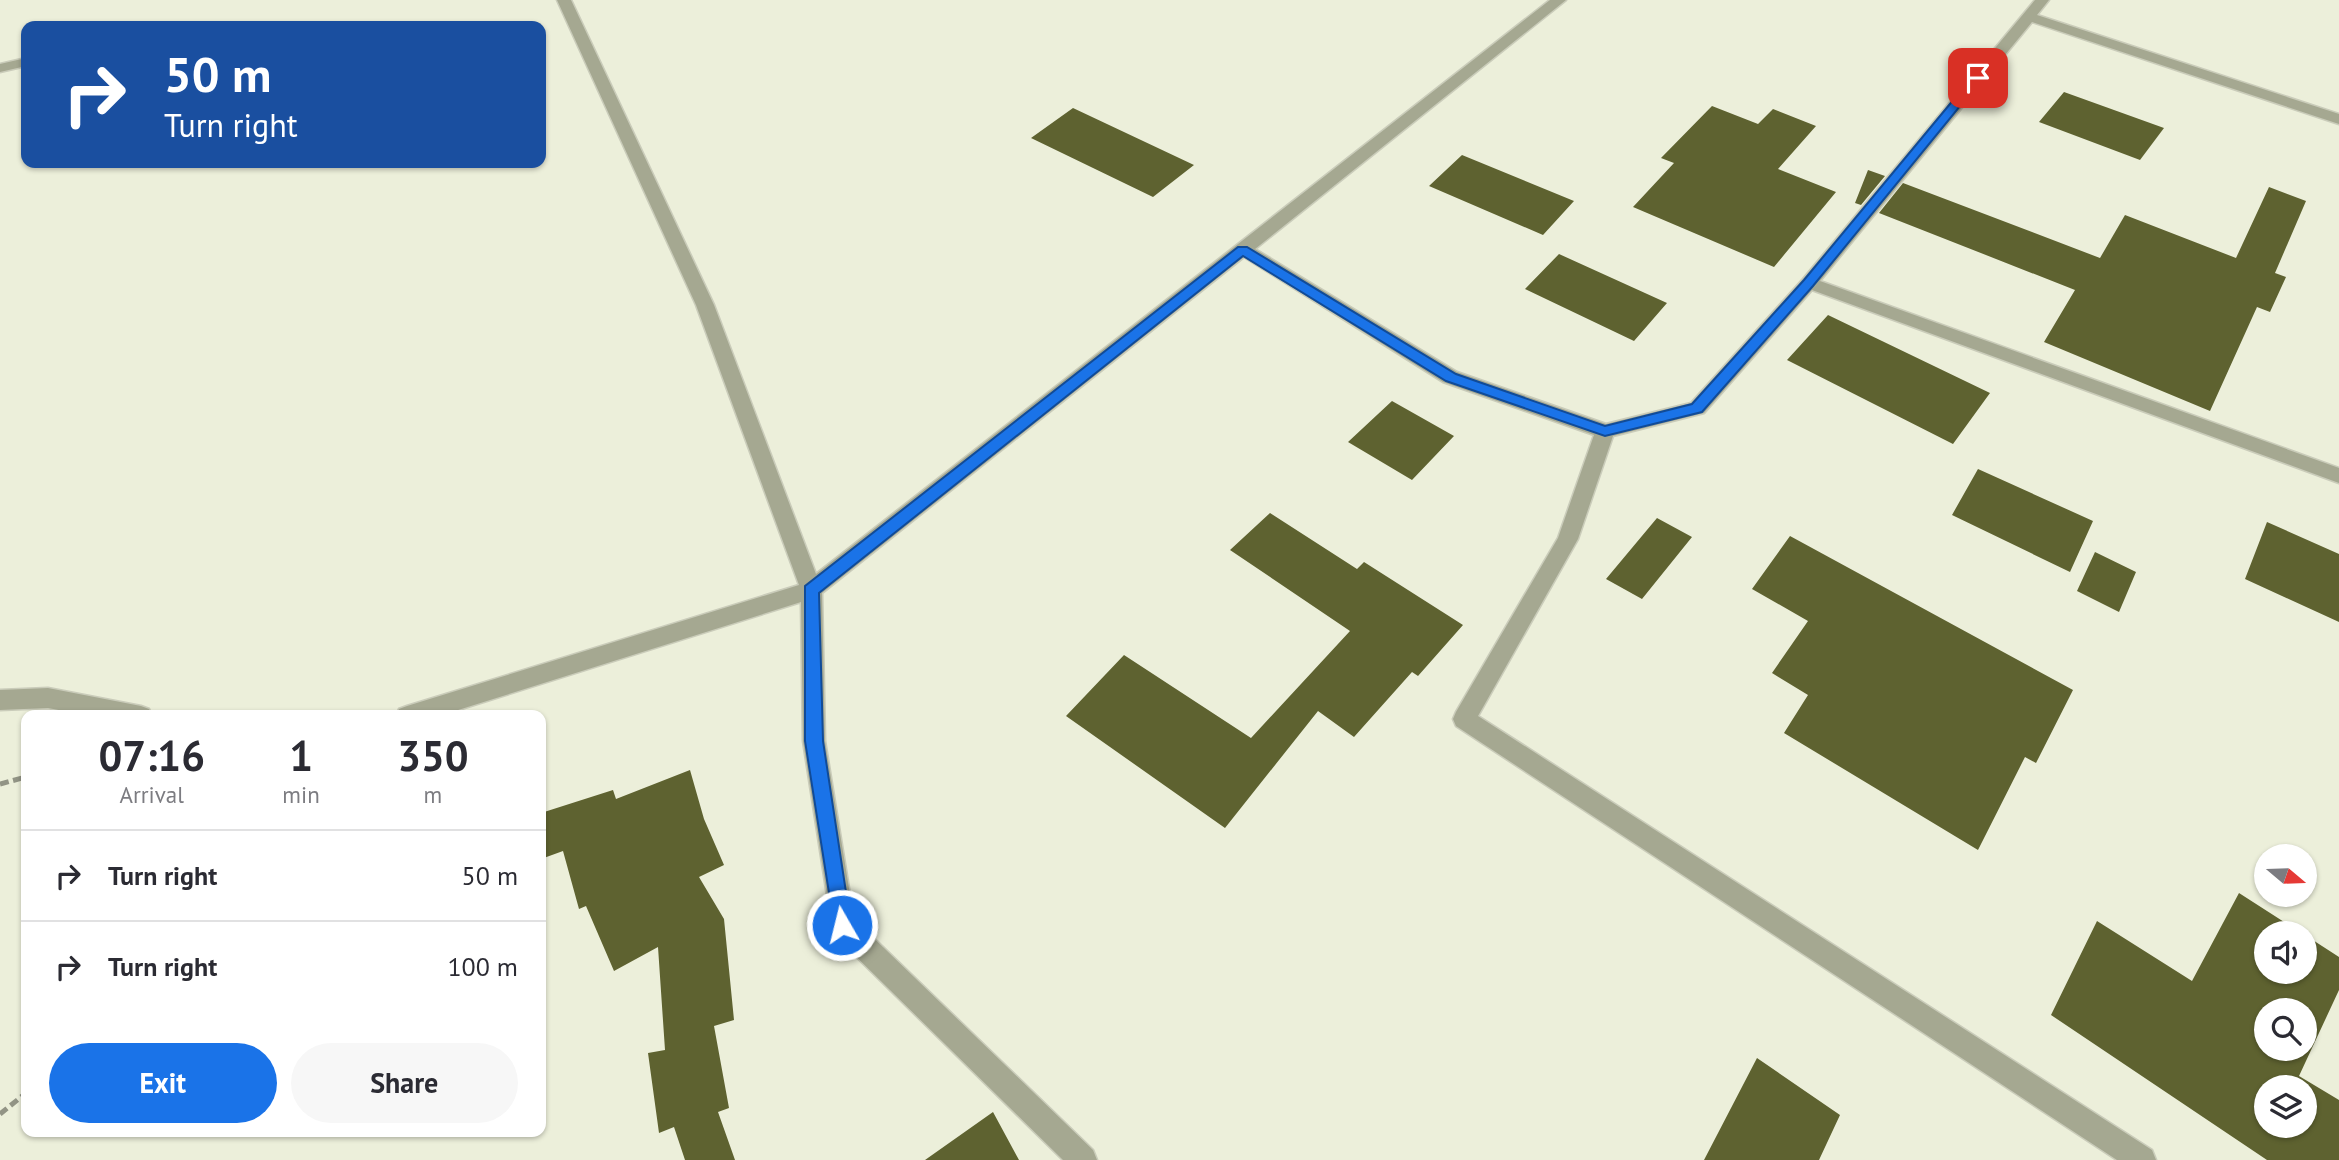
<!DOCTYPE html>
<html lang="en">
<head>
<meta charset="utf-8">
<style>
	:root { --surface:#fff; --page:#f7f7f7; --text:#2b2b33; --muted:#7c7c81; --line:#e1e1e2; --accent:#1a73e8 }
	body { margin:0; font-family:"PT Sans",sans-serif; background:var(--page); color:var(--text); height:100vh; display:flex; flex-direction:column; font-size:26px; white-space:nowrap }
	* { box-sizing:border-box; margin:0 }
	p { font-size:23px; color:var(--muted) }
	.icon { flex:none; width:38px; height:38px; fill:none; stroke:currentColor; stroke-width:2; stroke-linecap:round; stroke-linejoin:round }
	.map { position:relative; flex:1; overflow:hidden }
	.panel { position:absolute; left:21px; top:710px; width:525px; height:427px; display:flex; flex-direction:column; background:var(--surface); border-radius:14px; box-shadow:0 2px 5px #0004 }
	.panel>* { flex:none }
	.banner { position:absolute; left:21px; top:21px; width:525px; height:147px; border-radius:14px; box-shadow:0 2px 5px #0004; background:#1a4fa0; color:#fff; overflow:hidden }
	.needle { width:46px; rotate:109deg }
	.fabs { position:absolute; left:2254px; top:844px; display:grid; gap:14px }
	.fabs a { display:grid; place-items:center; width:63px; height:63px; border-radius:50%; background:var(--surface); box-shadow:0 2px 5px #0004; font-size:35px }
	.pin { position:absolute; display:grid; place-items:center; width:60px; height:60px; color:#fff; margin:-30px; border-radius:14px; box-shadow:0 4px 10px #0006 }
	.me { position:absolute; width:77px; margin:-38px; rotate:352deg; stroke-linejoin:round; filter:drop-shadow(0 0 5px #0008) }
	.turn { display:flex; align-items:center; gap:24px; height:147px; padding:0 28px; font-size:32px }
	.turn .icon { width:91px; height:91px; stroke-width:2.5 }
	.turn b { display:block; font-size:49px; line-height:60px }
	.eta { display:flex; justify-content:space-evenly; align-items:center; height:119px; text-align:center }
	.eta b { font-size:42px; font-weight:700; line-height:49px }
	.primary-button { display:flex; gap:14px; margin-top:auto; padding:14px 28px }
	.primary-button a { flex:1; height:80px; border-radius:42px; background:var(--accent); color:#fff; font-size:28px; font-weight:700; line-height:80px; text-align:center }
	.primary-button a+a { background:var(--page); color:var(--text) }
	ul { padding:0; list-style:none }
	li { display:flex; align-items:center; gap:21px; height:91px; padding:0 28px; border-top:2px solid var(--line) }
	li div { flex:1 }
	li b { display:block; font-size:26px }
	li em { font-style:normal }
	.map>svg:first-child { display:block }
</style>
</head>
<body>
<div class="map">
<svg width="2339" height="1160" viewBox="0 0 2339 1160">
	<rect width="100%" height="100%" fill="#ecefda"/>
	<path fill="#5e6230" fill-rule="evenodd" d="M2064,92l100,36 -24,32 -101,-38z
		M1712,106l46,18 15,-15 43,17 -38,43 58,23 -62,75 -141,-60 41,-44 -13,-5z
		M1073,108l121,57 -41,32 -122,-59z
		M1462,155l112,46 -31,34 -114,-49z
		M1868,170l17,6 -24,29 -6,-2z
		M1903,183l197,75 25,-43 111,43 33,-71 37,14 -31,72 11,4 -16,35 -13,-5 -47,104 -166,-69 31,-52 -196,-77z
		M1559,254l108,49 -33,38 -109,-52z
		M1828,315l162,78 -37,51 -166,-84z
		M1392,401l62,35 -42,44 -64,-38z
		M1978,469l115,52 -23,51 -118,-57z
		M1270,513l87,56 7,-7 99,63 -45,51 -6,-4 -58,65 -36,-26 -93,117 -159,-112 58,-61 127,83 99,-107 -120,-81z
		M1657,518l35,19 -50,62 -36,-20z
		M2267,522l72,32v68l-94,-43z
		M1790,536l283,154 -37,73 -11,-6 -47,93 -194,-117 24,-38 -36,-22 36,-52 -56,-32z
		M2095,552l41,20 -17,40 -42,-21z
		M690,770l14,49 20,46 -25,12 25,42 10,101 -20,6 15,82 -11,4 17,48h-50l-11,-33 -15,6 -11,-80 17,-3 -7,-103 -44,24 -28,-65 -7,3 -16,-58 -22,8v-46l72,-23 3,9z
		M2239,893l62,40h-35v38h39v-36l34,22v33l-40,86 40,24v60h-72l-216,-145 46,-94 95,60zM2266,1010h39v38h-39zM2266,1087h39v38h-39z
		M1757,1058l83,57 -21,45h-115z
		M993,1112l26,48h-94z"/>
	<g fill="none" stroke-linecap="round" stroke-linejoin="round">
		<g stroke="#caccba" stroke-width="3">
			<path id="minor" d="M557,0h14l143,305 102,269 734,-574h16l-311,249 202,123 149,52 85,-21 112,-124 232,-279h14l-12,15 302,99v10l-307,-102 -212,259 519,187v15l-527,-193 -108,123 -91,23 -35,103 -100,177 674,434 4,10h-39l-661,-434 -3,-7 3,-7 102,-174 36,-103 -151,-53 -199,-125 -422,336 3,148 29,178 239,231 4,10h-34l-230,-226 -30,-193 -2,-139 -362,114h-43l3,-7 8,-3 392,-121 -103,-280z
				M26,58v8l-26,6v-8z
				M48,688l93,18 8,3 3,7h-62l-42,-8 -48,2v-20z"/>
		</g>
		<path stroke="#929485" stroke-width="5" stroke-dasharray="9 4.5" stroke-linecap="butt" d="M0,784l26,-7
			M0,1114l26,-21"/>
		<use href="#minor" fill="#a5a891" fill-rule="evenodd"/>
	</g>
	<path fill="#1a73e8" stroke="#114b97" stroke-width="2" d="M1974,75l9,3 -170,208 -111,126 -97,24 -159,-55 -203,-125 -424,337 4,148 28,184 -3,6 -6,3 -7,-3 -30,-190v-155l433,-339h9l209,127 149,52 87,-22 112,-124z"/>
</svg>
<div class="fabs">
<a><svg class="needle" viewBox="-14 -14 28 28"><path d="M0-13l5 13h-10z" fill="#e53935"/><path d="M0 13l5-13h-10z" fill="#7c7c81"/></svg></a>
<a><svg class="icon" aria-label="sound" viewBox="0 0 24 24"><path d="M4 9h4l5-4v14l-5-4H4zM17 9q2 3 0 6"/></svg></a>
<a><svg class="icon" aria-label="search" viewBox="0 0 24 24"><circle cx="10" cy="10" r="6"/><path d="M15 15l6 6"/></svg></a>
<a><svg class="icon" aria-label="layers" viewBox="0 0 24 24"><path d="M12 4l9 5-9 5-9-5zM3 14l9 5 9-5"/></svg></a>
</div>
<div class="pin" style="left:1978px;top:78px;background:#d93025"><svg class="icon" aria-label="arrive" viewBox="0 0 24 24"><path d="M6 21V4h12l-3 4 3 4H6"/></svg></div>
<svg class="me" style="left:842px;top:925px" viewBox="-20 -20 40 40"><circle r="17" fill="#1a73e8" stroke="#fff" stroke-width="3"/><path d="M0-11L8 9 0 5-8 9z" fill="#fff"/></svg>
<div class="banner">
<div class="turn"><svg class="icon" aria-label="right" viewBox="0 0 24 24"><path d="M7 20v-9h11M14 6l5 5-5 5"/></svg><div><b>50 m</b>Turn right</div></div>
</div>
<section class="panel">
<div class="eta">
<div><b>07:16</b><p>Arrival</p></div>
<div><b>1</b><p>min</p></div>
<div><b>350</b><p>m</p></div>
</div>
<ul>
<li><svg class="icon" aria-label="right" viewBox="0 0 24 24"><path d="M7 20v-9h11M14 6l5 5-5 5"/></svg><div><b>Turn right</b></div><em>50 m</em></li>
<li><svg class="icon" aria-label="right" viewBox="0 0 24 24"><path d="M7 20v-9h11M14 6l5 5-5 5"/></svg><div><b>Turn right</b></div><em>100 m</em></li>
</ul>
<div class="primary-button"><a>Exit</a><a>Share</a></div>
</section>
</div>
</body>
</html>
